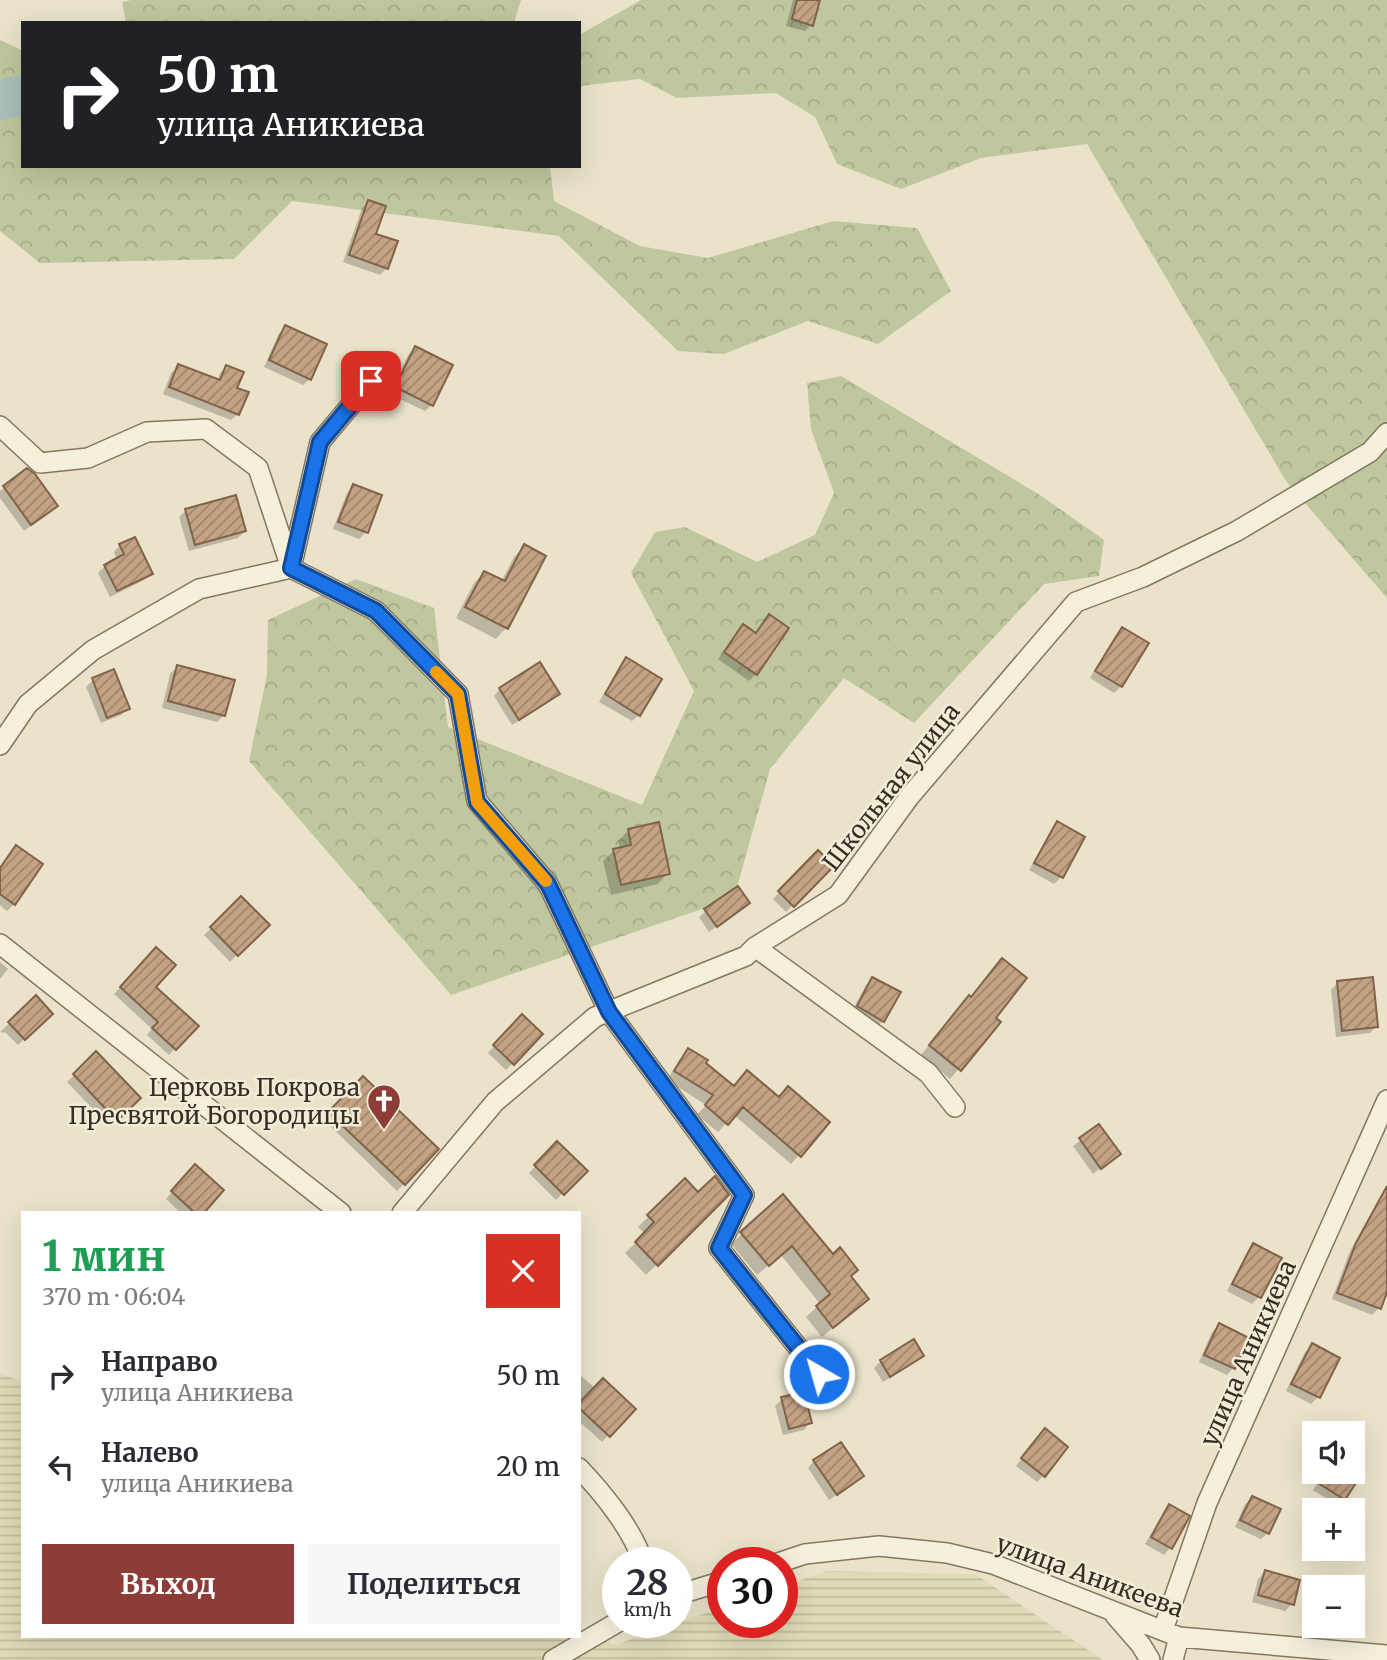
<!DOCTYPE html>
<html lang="ru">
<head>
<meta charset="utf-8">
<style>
	:root { --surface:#fff; --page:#f7f7f7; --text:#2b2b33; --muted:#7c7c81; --accent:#8d3c37 }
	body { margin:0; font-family:Merriweather,serif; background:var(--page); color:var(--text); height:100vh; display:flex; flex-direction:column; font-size:26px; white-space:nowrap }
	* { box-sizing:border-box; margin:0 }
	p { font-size:23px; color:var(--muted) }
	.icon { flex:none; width:38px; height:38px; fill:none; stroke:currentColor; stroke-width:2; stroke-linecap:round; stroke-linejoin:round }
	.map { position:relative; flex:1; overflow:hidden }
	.sheet { position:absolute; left:21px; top:1211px; width:560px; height:427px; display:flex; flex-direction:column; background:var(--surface); border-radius:0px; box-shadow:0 7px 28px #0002 }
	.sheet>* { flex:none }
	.guide { position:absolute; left:21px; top:21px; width:560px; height:147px; border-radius:0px; box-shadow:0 7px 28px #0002; background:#202124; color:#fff; overflow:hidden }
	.buttons { position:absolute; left:1302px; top:1421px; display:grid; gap:14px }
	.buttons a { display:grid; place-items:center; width:63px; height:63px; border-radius:0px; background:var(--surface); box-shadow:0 7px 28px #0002; font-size:35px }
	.speed { position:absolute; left:602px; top:1547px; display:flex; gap:14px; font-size:35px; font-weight:700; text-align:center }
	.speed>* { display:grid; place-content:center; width:91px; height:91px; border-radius:50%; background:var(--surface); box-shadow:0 7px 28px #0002; line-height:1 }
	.speed small { font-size:18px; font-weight:400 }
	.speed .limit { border:10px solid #d22; background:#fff; color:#111 }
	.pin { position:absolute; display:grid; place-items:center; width:60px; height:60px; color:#fff; margin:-30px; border-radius:14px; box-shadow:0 4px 10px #0006 }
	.me { position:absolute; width:77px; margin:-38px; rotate:322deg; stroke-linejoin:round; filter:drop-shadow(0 0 5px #0008) }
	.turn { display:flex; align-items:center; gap:24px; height:147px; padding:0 21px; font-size:32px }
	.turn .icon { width:91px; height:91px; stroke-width:2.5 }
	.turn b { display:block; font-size:49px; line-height:60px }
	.round { display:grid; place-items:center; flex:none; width:74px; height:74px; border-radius:0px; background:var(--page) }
	.summary { display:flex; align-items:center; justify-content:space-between; height:119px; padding:0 21px }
	h1 { font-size:42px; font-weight:700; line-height:52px; color:#1e9e55 }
	.button { display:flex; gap:14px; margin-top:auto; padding:14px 21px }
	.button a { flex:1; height:80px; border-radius:0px; background:var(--accent); color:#fff; font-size:28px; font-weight:700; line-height:80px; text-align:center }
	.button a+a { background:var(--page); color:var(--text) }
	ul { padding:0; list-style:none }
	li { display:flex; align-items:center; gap:21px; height:91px; padding:0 21px }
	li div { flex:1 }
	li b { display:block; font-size:26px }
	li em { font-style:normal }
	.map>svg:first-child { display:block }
</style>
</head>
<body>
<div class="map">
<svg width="1387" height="1660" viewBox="0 0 1387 1660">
	<defs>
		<pattern id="farmland-rules" width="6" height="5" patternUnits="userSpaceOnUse" patternTransform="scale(1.75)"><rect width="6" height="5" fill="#dfdbb8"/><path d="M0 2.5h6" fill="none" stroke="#c0bc9e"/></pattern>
		<pattern id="forest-crowns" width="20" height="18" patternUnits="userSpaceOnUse" patternTransform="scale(1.75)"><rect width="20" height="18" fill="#bfc79f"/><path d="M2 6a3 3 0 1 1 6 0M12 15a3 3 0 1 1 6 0" fill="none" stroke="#a5ab89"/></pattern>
		<pattern id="building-hatch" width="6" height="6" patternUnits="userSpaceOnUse" patternTransform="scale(1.75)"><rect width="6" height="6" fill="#c4a384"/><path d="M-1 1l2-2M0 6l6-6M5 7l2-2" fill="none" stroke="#a0856c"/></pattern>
	</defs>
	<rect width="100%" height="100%" fill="#eae3ca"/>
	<path fill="url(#farmland-rules)" d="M0,1373l23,10v253h556v-7l36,16 108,-38v15h59v-35l45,-16 148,3 128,86h-1103z"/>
	<path fill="url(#forest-crowns)" d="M131,0h390l-7,23h-388l-4,-21z
		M641,0h746v598l-101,-117 -199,-337 -106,14 -80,31 -64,-25 -22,-47 -39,-24 -99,5 -37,-19 -61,7v-51z
		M0,40l23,11v115h527l4,35 86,45 68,12 125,-37 84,7 34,63 -73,53 -70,-23 -84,33 -46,-3 -119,-115 -267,-35 -58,58 -194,4 -40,-32z
		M841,376l199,119 64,45 -5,36 -55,8 -130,139 -70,-45 -74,91 -36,129 -283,97 -202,-234 18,-86 1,-55 88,-41 78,29 14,119 194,78 52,-114 -63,-118 24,-41 30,-5 72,35 58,-27 19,-42 -23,-64 -4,-46z"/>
	<path fill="#0003" d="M793,0h25l-7,25 -6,6 -19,-5z
		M368,202l6,33 13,33 -7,7 -37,-13 19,-54z
		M286,327l24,52 -7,6 -39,-18 15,-34z
		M415,348l17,57 -7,6 -36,-17 19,-39z
		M178,366l39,15 3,-8 6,-6 9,22 3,25 -7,6 -68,-26 8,-21z
		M27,470l22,42 -25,19 -24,-33v-7z
		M353,486l13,46 -7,7 -26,-10 14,-36z
		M186,510l59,21 -7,7 -49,13 -10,-34z
		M120,545l30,28 -6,7 -34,17 -12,-24 7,-7 12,-6 -3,-8z
		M524,547l20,10 -38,71 -10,11 -40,-21 18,-35 10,-10 17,9 13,-25z
		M743,627l12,8 1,39 -7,7 -31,-22z
		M1122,629l-1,57 -7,7 -24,-15 25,-42z
		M627,660l12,55 -7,6 -33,-19 21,-36z
		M177,667l47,48 -7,7 -55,-14 8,-34z
		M113,672l15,36 -7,7 -20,8 -15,-36 7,-7z
		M500,689l58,5 -7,7 -39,24 -18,-29z
		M1057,823l26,14 -22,40 -7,7 -25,-14 22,-40z
		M628,831l40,42 -10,11 -47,11 -8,-34 11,-10 6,-2 -2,-8z
		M16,847l-2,57 -7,7 -7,-6v-38z
		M818,853l13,13 -45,46 -13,-13z
		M241,898l27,27 -38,37 -26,-27z
		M747,903l-38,29 -10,-15 7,-6z
		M149,956l4,31 43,39 -27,29 -22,-20 5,-6 -38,-35z
		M0,962l8,7 -8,10z
		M873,979l10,42 -7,7 -25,-15 15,-28z
		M1337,983l39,43 -6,7 -34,4 -5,-47z
		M36,998l15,16 -33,31 -12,-12 -6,-1z
		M960,1007l34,11 5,4 -49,57 -29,-24z
		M522,1017l18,17 -34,36 -18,-17z
		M689,1051l44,37 45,11 21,56 -8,9 -57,-49 -16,17 -21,-17 9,-10 -39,-25 13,-21z
		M96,1054l42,44 -29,28 -42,-44z
		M363,1078l74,71 -40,42 -74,-72z
		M1099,1126l20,28 -26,20 -20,-28z
		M557,1143l28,28 -29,29 -27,-27z
		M189,1173l12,40h-20l-15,-14z
		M685,1180l13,14 29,1 -81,80 -21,-22 20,-19 -7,-7z
		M1385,1192l2,95 -8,21 -7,7 -40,-16 18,-48 29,-52z
		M783,1197l84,102 -45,38 -16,-20 14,-13 -39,-49 -24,20 -26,-31z
		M1254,1245l5,52 -7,7 -25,-13 20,-39z
		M1219,1325l28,14 -14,29 -6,7 -28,-13 13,-30z
		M913,1342l9,13 -7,7 -32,20 -9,-14 7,-7z
		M1312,1345l26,13 -20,39 -7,7 -25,-13 19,-39z
		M579,1374l16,14 38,21 -31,33 -23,-21z
		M782,1399l28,24 -6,7 -21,5 -8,-29z
		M1038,1437l6,38 -7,7 -21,-16z
		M814,1461l41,21 -26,18 -21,-32z
		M1353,1470l6,4 -22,31 -24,-15 12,-18h28z
		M1252,1498l16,35 -7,6 -26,-12 10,-23z
		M1169,1506l18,11 -17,31 -6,7 -19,-11 18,-31z
		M1265,1572l27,32 -7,7 -33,-9 6,-23z"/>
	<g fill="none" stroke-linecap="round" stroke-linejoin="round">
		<path stroke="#aabfba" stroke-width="40" d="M0,100l23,-5"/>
	</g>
	<path fill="url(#building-hatch)" stroke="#816349" stroke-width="2" d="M797,0h23l-7,26 -21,-7z
		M368,200l18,6 -10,28 22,7 -10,28 -39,-14z
		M285,325l42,19 -16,36 -42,-20z
		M415,346l38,19 -20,41 -38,-19z
		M178,364l42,16 6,-15 18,7 -7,16 12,4 -10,23 -70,-28z
		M27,468l8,6 23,32 -27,19 -28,-39z
		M353,484l29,11 -14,38 -30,-11z
		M236,495l10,36 -51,14 -10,-36z
		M135,537l18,37 -36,17 -13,-26 20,-11 -5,-10z
		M524,544l22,12 -38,73 -43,-22 19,-36 21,10z
		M769,614l20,14 -32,47 -33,-23 19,-28 13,9z
		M1122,627l27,16 -27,44 -27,-16z
		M626,657l36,22 -22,37 -35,-22z
		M540,662l20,32 -41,26 -20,-32z
		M177,665l58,15 -10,36 -57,-15z
		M114,669l16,40 -23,9 -15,-40z
		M1057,821l28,16 -22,41 -29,-15z
		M659,822l11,52 -49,11 -8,-36 18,-4 -3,-16z
		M16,845l27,19 -28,41 -15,-11v-26z
		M818,850l16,16 -40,41 -16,-16z
		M738,886l12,17 -33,24 -13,-18z
		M241,896l29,29 -32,31 -28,-29z
		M156,947l20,18 -20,22 43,39 -23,24 -24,-22 6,-6 -38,-35z
		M1002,958l25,20 -31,40 5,4 -40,49 -32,-26 40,-50 2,2z
		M872,977l29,15 -17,30 -27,-16z
		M1373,977l5,50 -36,4 -5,-50z
		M36,995l17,19 -28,26 -17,-18z
		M522,1014l21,20 -29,31 -21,-20z
		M688,1048l20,12 -2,3 28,23 13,-16 32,27 9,-11 42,36 -29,35 -58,-50 -15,18 -23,-20 8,-10 -39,-24z
		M96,1051l45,47 -24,23 -44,-47z
		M363,1076l76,73 -34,36 -77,-73z
		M1099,1124l22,30 -20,15 -22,-31z
		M557,1141l31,30 -24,24 -30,-30z
		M195,1164l29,26 -20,23h-9l-24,-22z
		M715,1176l14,19 -71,71 -23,-24 19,-20 -7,-7 38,-37 13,14z
		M1387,1186v106l-6,17 -44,-16 19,-50z
		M783,1194l50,60 7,-7 18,23 -7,6 18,23 -36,29 -17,-22 14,-12 -38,-48 -23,20 -29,-34z
		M1253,1243l29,15 -21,40 -29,-14z
		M1219,1323l30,15 -14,31 -31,-14z
		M914,1339l10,17 -34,21 -10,-17z
		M1312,1343l28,15 -20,40 -29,-14z
		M603,1378l33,31 -26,28 -31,-29v-5z
		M804,1392l8,31 -23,6 -8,-32z
		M1045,1428l23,19 -23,30 -24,-19z
		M841,1442l23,34 -27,19 -24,-35z
		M1325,1472h38l-18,28 -27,-17z
		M1252,1496l29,13 -12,25 -29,-14z
		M1169,1504l21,12 -18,33 -21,-12z
		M1265,1570l35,10 -6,25 -36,-10z"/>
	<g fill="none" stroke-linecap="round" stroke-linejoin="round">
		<g stroke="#857660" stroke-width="22">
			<path id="minor" d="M0,426l40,37 48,-5 59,-26 59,-3 52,39 33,100 85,43 82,83 19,107 71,83 61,128 135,183 -25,53 100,126
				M0,745l28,-41 65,-54 106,-61 92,-21 29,-126 51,-61
				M0,944l341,269
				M755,947l173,126 27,34
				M402,1213l93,-111 100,-85 151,-61 9,-9 83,-52 72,-99 166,-194 67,-25 94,-46 133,-79 17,-19
				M579,1468c23,24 55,63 64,95
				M778,1563l27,-9 74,-8 68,7 46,11 186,73 208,18
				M677,1595l46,-14
				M1114,1614l27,31 9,15
				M1163,1630l44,-127 180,-403
				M553,1660l65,-38
				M1173,1660l6,-23"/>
		</g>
		<use href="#minor" stroke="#f5f0dc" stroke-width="19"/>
	</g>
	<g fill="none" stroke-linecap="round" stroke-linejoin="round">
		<g stroke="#114b97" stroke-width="18">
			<path id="route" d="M371,381l-51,61 -29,126 85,43 82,83 19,108 71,82 61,128 135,183 -25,53 100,126"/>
		</g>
		<use href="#route" stroke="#1a73e8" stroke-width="12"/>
		<path stroke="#f59e0b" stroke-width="12" d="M436,672l22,22 19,108 69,79"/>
	</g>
	<defs>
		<g id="church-pin" transform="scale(1.75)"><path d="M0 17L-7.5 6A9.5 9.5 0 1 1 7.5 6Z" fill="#8d3c37" stroke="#f2edd9"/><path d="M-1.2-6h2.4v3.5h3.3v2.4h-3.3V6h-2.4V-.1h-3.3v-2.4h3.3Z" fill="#fff"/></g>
	</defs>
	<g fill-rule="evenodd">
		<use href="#church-pin" x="384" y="1101"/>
	</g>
	<g text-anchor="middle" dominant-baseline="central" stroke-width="5" stroke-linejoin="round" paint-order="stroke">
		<g font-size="24" fill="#372e22" stroke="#f2edd9">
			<text transform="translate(891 787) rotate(-52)">Школьная улица</text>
			<text transform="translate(1248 1353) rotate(-66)">улица Аникиева</text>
			<text transform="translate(1090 1576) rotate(20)">улица Аникеева</text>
		</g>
		<g font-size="24" fill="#372e22" stroke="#f2edd9" text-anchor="end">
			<text x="360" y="1087">Церковь Покрова<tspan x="360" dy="28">Пресвятой Богородицы</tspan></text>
		</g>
	</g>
</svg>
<div class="buttons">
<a><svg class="icon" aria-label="sound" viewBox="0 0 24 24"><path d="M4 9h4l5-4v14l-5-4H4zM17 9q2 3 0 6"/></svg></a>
<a>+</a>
<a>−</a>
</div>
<div class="speed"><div>28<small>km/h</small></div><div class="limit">30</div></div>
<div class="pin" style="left:371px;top:381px;background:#d93025"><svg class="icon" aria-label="arrive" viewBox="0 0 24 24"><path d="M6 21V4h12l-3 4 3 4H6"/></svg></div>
<svg class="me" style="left:819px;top:1374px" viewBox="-20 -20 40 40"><circle r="17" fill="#1a73e8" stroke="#fff" stroke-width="3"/><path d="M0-11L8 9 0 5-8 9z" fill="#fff"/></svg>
<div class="guide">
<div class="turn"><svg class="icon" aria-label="right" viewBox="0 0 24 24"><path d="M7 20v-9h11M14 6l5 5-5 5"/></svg><div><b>50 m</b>улица Аникиева</div></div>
</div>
<section class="sheet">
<div class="summary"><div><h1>1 мин</h1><p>370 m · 06:04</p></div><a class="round" style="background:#d93025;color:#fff"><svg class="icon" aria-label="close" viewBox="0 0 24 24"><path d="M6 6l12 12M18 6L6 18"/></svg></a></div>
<ul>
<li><svg class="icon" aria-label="right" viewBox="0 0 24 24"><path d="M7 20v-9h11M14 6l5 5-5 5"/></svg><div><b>Направо</b><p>улица Аникиева</p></div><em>50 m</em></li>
<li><svg class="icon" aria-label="left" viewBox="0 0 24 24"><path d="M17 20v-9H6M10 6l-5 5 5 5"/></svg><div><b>Налево</b><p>улица Аникиева</p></div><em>20 m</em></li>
</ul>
<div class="button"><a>Выход</a><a>Поделиться</a></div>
</section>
</div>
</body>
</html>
